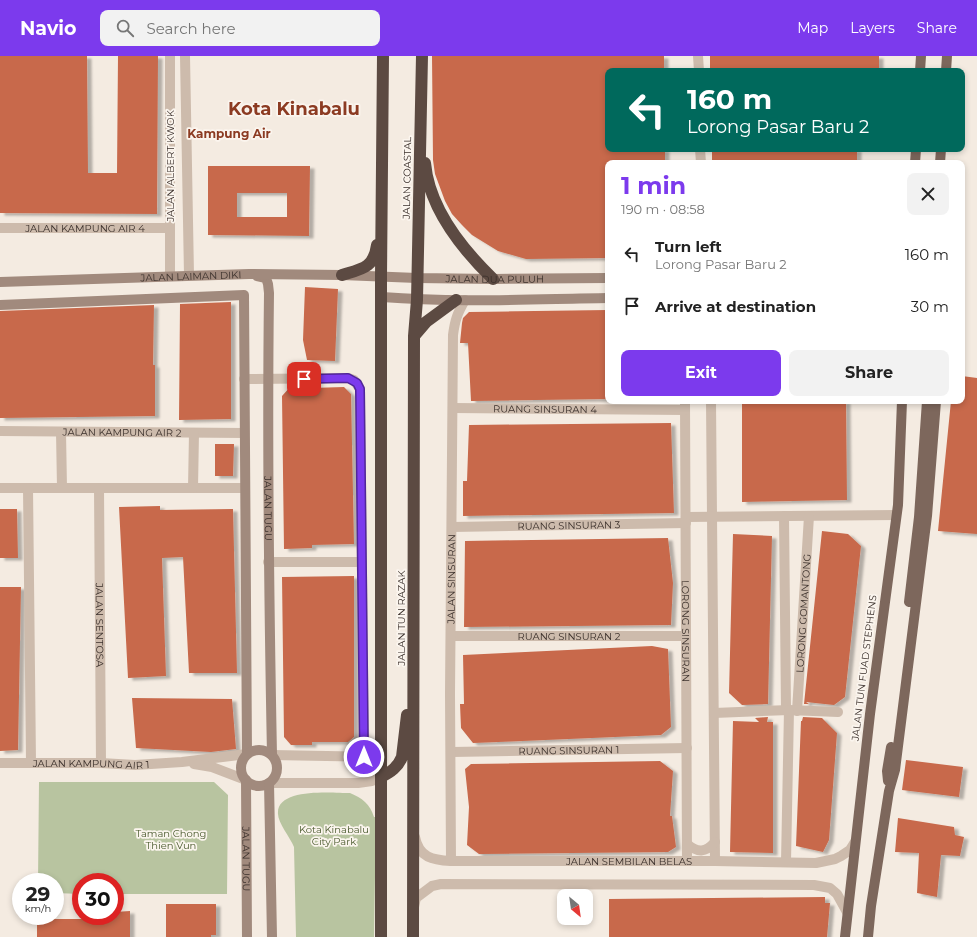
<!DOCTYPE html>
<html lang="en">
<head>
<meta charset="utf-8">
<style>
	:root { --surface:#fff; --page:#f2f2f2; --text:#222; --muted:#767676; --accent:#7c3aed }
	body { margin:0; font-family:Montserrat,sans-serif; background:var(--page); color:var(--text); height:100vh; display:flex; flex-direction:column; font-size:15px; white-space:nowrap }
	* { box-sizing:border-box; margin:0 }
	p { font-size:13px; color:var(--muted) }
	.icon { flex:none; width:22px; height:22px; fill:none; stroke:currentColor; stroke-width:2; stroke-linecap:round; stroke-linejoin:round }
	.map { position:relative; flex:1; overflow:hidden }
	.drawer { position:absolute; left:605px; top:104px; width:360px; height:244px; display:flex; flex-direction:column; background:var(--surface); border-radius:8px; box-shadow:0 2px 6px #0003 }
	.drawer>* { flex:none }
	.guide { position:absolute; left:605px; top:12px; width:360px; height:84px; border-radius:8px; box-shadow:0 2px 6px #0003; background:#00695c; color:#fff; overflow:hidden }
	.needle { width:26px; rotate:151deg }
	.fabs { position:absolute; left:557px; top:833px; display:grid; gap:8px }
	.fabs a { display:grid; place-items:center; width:36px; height:36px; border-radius:8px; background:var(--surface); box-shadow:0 2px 6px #0003; font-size:20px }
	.speed { position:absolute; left:12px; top:817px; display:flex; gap:8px; font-size:20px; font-weight:700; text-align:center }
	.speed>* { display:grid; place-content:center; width:52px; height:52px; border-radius:50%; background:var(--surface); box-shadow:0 2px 6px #0003; line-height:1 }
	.speed small { font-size:10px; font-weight:400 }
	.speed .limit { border:6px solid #d22; background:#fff; color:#111 }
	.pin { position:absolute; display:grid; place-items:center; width:34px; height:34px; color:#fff; margin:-17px; border-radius:8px; box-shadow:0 2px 6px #0006 }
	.me { position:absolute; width:44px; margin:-22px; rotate:0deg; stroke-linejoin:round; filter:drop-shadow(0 0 3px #0008) }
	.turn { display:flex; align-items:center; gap:14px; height:84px; padding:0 16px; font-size:18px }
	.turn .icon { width:52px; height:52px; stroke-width:2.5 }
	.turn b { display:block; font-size:28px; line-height:34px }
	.round { display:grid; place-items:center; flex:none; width:42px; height:42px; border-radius:8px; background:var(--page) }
	.headline { display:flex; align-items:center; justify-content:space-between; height:68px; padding:0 16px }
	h1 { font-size:24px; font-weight:700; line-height:30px; color:var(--accent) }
	.primary-button { display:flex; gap:8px; margin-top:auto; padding:8px 16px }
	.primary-button a { flex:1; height:46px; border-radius:8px; background:var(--accent); color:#fff; font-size:16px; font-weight:700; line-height:46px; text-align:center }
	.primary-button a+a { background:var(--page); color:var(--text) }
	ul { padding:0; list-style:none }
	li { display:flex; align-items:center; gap:12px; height:52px; padding:0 16px }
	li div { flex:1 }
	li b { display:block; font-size:15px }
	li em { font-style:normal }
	header { display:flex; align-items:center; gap:24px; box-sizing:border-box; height:56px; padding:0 20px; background:var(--accent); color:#fff }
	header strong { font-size:19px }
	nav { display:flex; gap:22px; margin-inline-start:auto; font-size:14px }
	.search { width:280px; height:36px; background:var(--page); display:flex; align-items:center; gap:10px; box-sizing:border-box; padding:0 14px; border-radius:8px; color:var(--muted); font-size:15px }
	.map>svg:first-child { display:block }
</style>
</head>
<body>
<header>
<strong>Navio</strong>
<div class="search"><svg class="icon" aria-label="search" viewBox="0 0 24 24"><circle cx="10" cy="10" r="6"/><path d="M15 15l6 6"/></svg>Search here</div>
<nav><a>Map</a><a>Layers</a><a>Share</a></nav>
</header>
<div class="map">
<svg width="977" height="881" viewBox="0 0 977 881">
	<defs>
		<filter id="shadow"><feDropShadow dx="4.5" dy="2.5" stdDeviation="1" flood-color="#0004"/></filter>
	</defs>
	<rect width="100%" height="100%" fill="#f4ebe1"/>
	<path fill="#b8c4a0" d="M39,726h175l14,13 -1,99h-112v-12h-34v12l-26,-1v-11h-17z
		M350,737c12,5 20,11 24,24h2l-2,120h-78l-2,-90c-4,-10 -16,-24 -16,-33 -2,-27 55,-21 72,-21z"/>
	<path fill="#c8694b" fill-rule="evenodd" filter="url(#shadow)" d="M0,0h87l1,117h29l1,-117h40l-1,158 -157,-1z
		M432,0h232v15h-56v78h57v14h-57v95l-82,1 -28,-8 -26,-16 -10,-10 -10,-11 -7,-13 -10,-27 -2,-14z
		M710,0h169v15h-169z
		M712,93h145v11l-145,1z
		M208,110h102l-1,70 -101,-1zM237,137h50v24h-50z
		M305,231l33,2 -3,72 -28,-1 -4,-20z
		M231,246v117l-52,1 1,-116z
		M154,249l-1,60h2v51l-155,2v-107z
		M608,254v89l-137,2 -3,-58h-8l2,-20 1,-5 6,-6z
		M962,320l15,2v156l-39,-3 13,-130h11z
		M311,329v3l33,-1 7,7 3,150 -42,1v3l-28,1 -2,-153 9,-10z
		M742,345h104l1,99 -105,2z
		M671,367l3,90 -211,3v-35h4l2,-56z
		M215,388h19l-1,32h-18z
		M160,450v4l73,-1 4,164h-48l-6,-116 -21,1 4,118 -38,2 -9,-171z
		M0,453h17l1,49h-18z
		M822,475l26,3 13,12 -16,151 -11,8 -28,-3 3,2h-5z
		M733,478l39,2 -4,168 -26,1 -13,-12z
		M668,482l5,45 -2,42 -207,2 1,-86z
		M354,520v161l-6,5h-36v3h-21l-7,-8 -2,-160z
		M0,531h21l-3,163 -18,1z
		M652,590l16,3 3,78 -10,8 -188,8 -12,-15 -1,-24h4l-1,-49z
		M132,642l100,1 4,50 -25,3 -75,-4z
		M768,661l-1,5h6v131l-43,-1 3,-131 26,1 -4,-4z
		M803,661l19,1 15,15 -8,107 -6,12 -27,-6 5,-125h1z
		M906,704l57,7 -4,30 -57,-7z
		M660,705l13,10 -3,45h2l4,31 -8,5 -189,2 -12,-9 2,-38 -4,-38 6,-5z
		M898,762l56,9 1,8 9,2 -4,19 -19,-1 -4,42 -20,-4 2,-40 -24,-1z
		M825,841v6h5l-3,34h-218v-38z
		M166,848h50v31h-5v2h-45z
		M130,855v26h-93v-18h49v-3h29v-4z"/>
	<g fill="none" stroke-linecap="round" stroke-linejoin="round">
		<g stroke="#cdbbac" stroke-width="10">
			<path d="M170,0v220"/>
			<path d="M185,0l4,219"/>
			<path d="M698,0l1,15"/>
			<path d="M700,93l1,14"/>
			<path id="s1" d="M0,172h170"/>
			<path d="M244,323l104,-1 6,2 6,9 4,368"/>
			<path id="s2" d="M685,345l2,460"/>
			<path d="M711,345l4,460"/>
			<path id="s3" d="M453,352l232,2"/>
			<path id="s4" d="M0,375l244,2"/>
			<path d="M61,376l1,56"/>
			<path d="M0,432h244"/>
			<path d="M28,432l3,275"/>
			<path id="s5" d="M99,432l2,275"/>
			<path d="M193,432l1,-55"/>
			<path d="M784,460l2,194"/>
			<path d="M686,461l210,-2"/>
			<path id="s6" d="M452,471l234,-4"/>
			<path d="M268,506h94"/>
			<path id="s7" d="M451,580h235"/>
			<path id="s8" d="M797,655l12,-195"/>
			<path d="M714,657l75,-3 49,2"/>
			<path id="s9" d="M452,696l235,-4"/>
			<path d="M272,699l109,2"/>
			<path id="s10" d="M0,707h101l34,2 47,-3 65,-8"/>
			<path d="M194,708l18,3 34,13"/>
			<path d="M269,727h89l14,-2 9,-4"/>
			<path id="s11" d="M415,781c4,21 18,23 36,24h264l101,2 19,-4 6,-3 9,-6 5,-8"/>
			<path d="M687,788c11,9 18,9 28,-2"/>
			<path id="s12" d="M451,805l-1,-167 3,-359c2,-15 4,-21 12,-35"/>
			<path d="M786,806l3,-152"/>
			<path d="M414,851l2,-9 16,-12 9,-2 373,1 16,3 7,6 10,18"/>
		</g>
		<g stroke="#a18a7d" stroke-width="10">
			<path id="s13" d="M257,220l9,2 2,6 1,9c-2,154 0,308 3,462"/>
			<path id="s14" d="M0,226l249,-8 93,1 75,3 76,1 115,-1"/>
			<path d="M382,241c75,6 151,2 226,1"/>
			<path d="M0,249l244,-10 3,459"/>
			<circle cx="259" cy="712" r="18"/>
			<path id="s15" d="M246,724l1,157"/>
			<path d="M269,727l3,154"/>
		</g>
		<path stroke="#7d675c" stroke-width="10" d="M920,15l1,-15
			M946,15l1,-15
			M915,107l1,-14
			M940,107l1,-14
			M909,546l10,-85 8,-116
			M888,725l-1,-10 4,-24
			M845,881l25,-223 28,-209 4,-104
			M868,881l3,-31 18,-115 6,-21 32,-254 9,-115"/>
		<path stroke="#5c4a42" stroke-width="12" d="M425,107c4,45 36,85 68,116
			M342,219c20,-6 32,-7 35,-30
			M414,280l12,-14 30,-22
			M381,721c10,-5 17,-10 21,-20l5,-42
			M381,881v-661l2,-220
			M413,881l1,-601 3,-36 5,-244"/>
	</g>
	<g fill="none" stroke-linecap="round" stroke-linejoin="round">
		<g stroke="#51269a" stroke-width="10">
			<path id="route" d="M304,323l44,-1 9,5 3,6 4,368"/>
		</g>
		<use href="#route" stroke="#7c3aed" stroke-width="7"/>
	</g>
	<g text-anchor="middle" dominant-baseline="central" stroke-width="3.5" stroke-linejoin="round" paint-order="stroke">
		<g font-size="10" fill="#3b302b" stroke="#fbf5ee">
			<text transform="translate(170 110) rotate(-90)">JALAN ALBERT KWOK</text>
			<text transform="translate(407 122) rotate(-89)">JALAN COASTAL</text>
			<text stroke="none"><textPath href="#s1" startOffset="85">JALAN KAMPUNG AIR 4</textPath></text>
			<text stroke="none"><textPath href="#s14" startOffset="191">JALAN LAIMAN DIKI</textPath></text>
			<text stroke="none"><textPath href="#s14" startOffset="495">JALAN DUA PULUH</textPath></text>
			<text stroke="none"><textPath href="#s3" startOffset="92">RUANG SINSURAN 4</textPath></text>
			<text stroke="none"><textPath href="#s4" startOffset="122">JALAN KAMPUNG AIR 2</textPath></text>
			<text stroke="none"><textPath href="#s13" startOffset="240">JALAN TUGU</textPath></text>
			<text stroke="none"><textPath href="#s6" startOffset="117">RUANG SINSURAN 3</textPath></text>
			<text stroke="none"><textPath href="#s12" startOffset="282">JALAN SINSURAN</textPath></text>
			<text stroke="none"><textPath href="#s8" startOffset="98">LORONG GOMANTONG</textPath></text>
			<text transform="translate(401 562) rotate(-90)">JALAN TUN RAZAK</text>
			<text stroke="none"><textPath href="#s5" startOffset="137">JALAN SENTOSA</textPath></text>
			<text stroke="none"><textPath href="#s2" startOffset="230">LORONG SINSURAN</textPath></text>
			<text stroke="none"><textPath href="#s7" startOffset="118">RUANG SINSURAN 2</textPath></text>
			<text transform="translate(864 612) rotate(-83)">JALAN TUN FUAD STEPHENS</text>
			<text stroke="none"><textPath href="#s9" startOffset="117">RUANG SINSURAN 1</textPath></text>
			<text stroke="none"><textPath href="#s10" startOffset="91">JALAN KAMPUNG AIR 1</textPath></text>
			<text stroke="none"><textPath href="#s15" startOffset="79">JALAN TUGU</textPath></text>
			<text stroke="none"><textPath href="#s11" startOffset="226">JALAN SEMBILAN BELAS</textPath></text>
		</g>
		<g font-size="10" fill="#4a5a2e" stroke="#fbf5ee">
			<text x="334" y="773">Kota Kinabalu<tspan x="334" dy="12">City Park</tspan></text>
			<text x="171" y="777">Taman Chong<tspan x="171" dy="12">Thien Vun</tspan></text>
		</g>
		<g font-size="12" font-weight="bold" fill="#8c3b22" stroke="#fbf5ee">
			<text x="229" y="77">Kampung Air</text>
		</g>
		<g font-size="18" font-weight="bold" fill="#8c3b22" stroke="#fbf5ee">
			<text x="294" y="53">Kota Kinabalu</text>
		</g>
	</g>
</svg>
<div class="fabs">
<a><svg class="needle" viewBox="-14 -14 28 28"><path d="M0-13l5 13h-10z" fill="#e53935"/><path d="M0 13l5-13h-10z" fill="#767676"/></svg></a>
</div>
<div class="speed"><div>29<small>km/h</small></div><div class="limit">30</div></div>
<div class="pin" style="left:304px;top:323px;background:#d93025"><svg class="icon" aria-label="arrive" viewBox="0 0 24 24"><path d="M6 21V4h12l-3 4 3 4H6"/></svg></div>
<svg class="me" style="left:364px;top:701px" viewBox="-20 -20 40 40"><circle r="17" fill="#7c3aed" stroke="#fff" stroke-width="3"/><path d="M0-11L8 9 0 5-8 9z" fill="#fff"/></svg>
<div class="guide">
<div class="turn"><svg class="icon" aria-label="left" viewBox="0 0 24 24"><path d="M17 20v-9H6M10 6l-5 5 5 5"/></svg><div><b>160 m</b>Lorong Pasar Baru 2</div></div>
</div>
<section class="drawer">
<div class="headline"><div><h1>1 min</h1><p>190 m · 08:58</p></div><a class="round"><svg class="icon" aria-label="close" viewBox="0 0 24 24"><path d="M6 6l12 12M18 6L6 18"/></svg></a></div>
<ul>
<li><svg class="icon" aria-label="left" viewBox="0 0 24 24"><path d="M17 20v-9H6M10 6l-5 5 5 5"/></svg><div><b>Turn left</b><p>Lorong Pasar Baru 2</p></div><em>160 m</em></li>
<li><svg class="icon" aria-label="arrive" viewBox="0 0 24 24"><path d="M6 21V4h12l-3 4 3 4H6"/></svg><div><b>Arrive at destination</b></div><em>30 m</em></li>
</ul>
<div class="primary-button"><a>Exit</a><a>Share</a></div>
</section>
</div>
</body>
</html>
